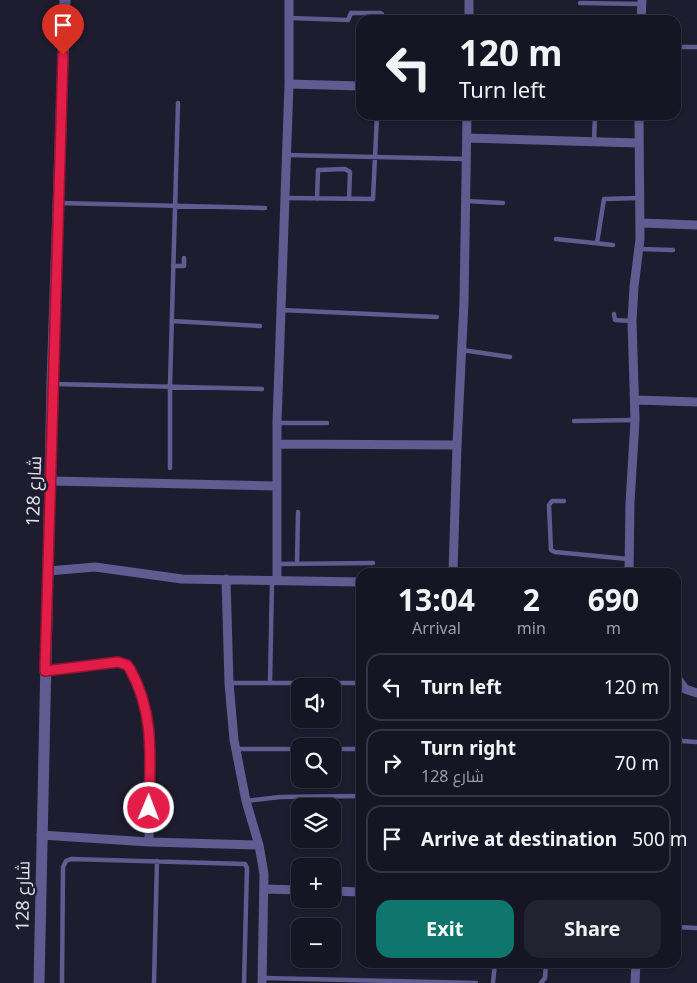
<!DOCTYPE html>
<html lang="en">
<head>
<meta charset="utf-8">
<style>
	:root { --surface:#161523; --page:#232230; --text:#f1f3f6; --muted:#9e9fa6; --line:#353441; --accent:#0f766e }
	body { margin:0; font-family:"Noto Sans",Cairo,sans-serif; background:var(--page); color:var(--text); height:100vh; display:flex; flex-direction:column; font-size:19px; white-space:nowrap }
	* { box-sizing:border-box; margin:0 }
	p { font-size:16px; color:var(--muted) }
	.icon { flex:none; width:28px; height:28px; fill:none; stroke:currentColor; stroke-width:2; stroke-linecap:round; stroke-linejoin:round }
	.map { position:relative; flex:1; overflow:hidden }
	.details { position:absolute; left:356px; top:568px; width:325px; height:400px; display:flex; flex-direction:column; background:var(--surface); border-radius:15px; box-shadow:0 1px 4px #0004,0 0 0 1px var(--line) }
	.details>* { flex:none }
	.banner { position:absolute; left:356px; top:15px; width:325px; height:105px; border-radius:15px; box-shadow:0 1px 4px #0004,0 0 0 1px var(--line); background:#161523; color:var(--text); overflow:hidden }
	.controls { position:absolute; left:291px; top:678px; display:grid; gap:10px }
	.controls a { display:grid; place-items:center; width:50px; height:50px; border-radius:10px; background:var(--surface); box-shadow:0 1px 4px #0004,0 0 0 1px var(--line); font-size:25px }
	.pin { position:absolute; display:grid; place-items:center; width:42px; height:42px; color:#fff; margin:-51px -21px; border-radius:50% 50% 50% 0; rotate:-45deg; box-shadow:0 0 5px #0007 }
	.pin .icon { rotate:45deg }
	.me { position:absolute; width:55px; margin:-28px; rotate:1deg; stroke-linejoin:round; filter:drop-shadow(0 0 4px #0008) }
	.turn { display:flex; align-items:center; gap:18px; height:105px; padding:0 20px; font-size:22px }
	.turn .icon { width:65px; height:65px; stroke-width:2.5 }
	.turn b { display:block; font-size:35px; line-height:42px }
	.eta { display:flex; justify-content:space-evenly; align-items:center; height:85px; text-align:center }
	.eta b { font-size:30px; font-weight:700; line-height:35px }
	.action { display:flex; gap:10px; margin-top:auto; padding:10px 20px }
	.action a { flex:1; height:58px; border-radius:15px; background:var(--accent); color:#fff; font-size:20px; font-weight:700; line-height:58px; text-align:center }
	.action a+a { background:var(--page); color:var(--text) }
	ul { padding:0; list-style:none }
	li { display:flex; align-items:center; gap:15px; height:68px; margin:0 10px 8px; padding:0 10px; border:2px solid var(--line); border-radius:15px }
	li div { flex:1 }
	li b { display:block; font-size:19px }
	li em { font-style:normal }
	.map>svg:first-child { display:block }
</style>
</head>
<body>
<div class="map">
<svg width="697" height="983" viewBox="0 0 697 983">
	<rect width="100%" height="100%" fill="#1e1c2f"/>
	<g fill="none" stroke-linecap="round" stroke-linejoin="round">
		<path stroke="#605b90" stroke-width="4.5" d="M580,3l61,1
			M289,18l59,2 3,-7h29l2,1v6
			M676,47h21
			M594,142l1,-27
			M286,155l180,4
			M285,198l88,1 4,-84
			M317,199l1,-29 27,-1 5,3 -1,27
			M466,201l37,2
			M59,203l206,5
			M556,239l57,6
			M597,243l7,-44 35,-1
			M640,249l33,1
			M173,266h11v-8
			M281,310l156,7
			M614,314l1,6 17,1
			M172,321l88,5
			M462,350l48,7
			M54,384l208,5
			M574,421l61,-1
			M277,423h50
			M170,468v-83l8,-282
			M564,501h-12l-3,4 2,45 4,2 73,7
			M277,564l96,-1
			M297,564l1,-52
			M229,683h132
			M270,683l2,-102
			M676,733l6,8 15,1
			M236,749h64
			M332,749h29
			M246,801l34,-4 81,-1
			M676,927l21,1
			M263,978l213,5
			M62,983l1,-116 3,-6 5,-2 174,5 2,4 -3,115
			M154,983l3,-122
			M493,983l2,-21
			M541,983l4,-5 1,-16"/>
		<path stroke="#605b90" stroke-width="9" d="M469,20v-20
			M641,20l1,-20
			M289,84l72,2
			M467,138l171,5
			M640,223l57,2
			M636,400l61,2
			M277,444l180,1
			M51,481l226,5
			M48,571l47,-4 87,12 179,3
			M453,572l4,-127 7,-143 3,-187
			M629,572l1,-69 5,-83 -3,-99 2,-34 6,-48 -1,-124
			M226,579l3,104 5,57 12,61 13,44 5,29 -2,109
			M277,580v-157l12,-339v-84
			M676,614v1
			M45,671l73,-9 9,3 2,4c30,52 20,115 20,173
			M676,676l9,13 12,4
			M41,835l108,7 110,3
			M265,889l35,1
			M332,891l29,1
			M635,983l1,-21"/>
		<path stroke="#605b90" stroke-width="11" d="M39,983l13,-599 13,-384"/>
	</g>
	<g fill="none" stroke-linecap="round" stroke-linejoin="round">
		<g stroke="#92132f" stroke-width="12">
			<path id="route" d="M63,55l-18,616 73,-9 9,3 3,4c25,45 20,89 19,139"/>
		</g>
		<use href="#route" stroke="#e11d48" stroke-width="9"/>
	</g>
	<g text-anchor="middle" dominant-baseline="central" stroke-width="5" stroke-linejoin="round" paint-order="stroke">
		<g font-size="18" fill="#e1e0ed" stroke="#1e1c2f">
			<text transform="translate(33 491) rotate(-88)">شارع 128</text>
			<text transform="translate(22 896) rotate(-89)">شارع 128</text>
		</g>
	</g>
</svg>
<div class="controls">
<a><svg class="icon" aria-label="sound" viewBox="0 0 24 24"><path d="M4 9h4l5-4v14l-5-4H4zM17 9q2 3 0 6"/></svg></a>
<a><svg class="icon" aria-label="search" viewBox="0 0 24 24"><circle cx="10" cy="10" r="6"/><path d="M15 15l6 6"/></svg></a>
<a><svg class="icon" aria-label="layers" viewBox="0 0 24 24"><path d="M12 4l9 5-9 5-9-5zM3 14l9 5 9-5"/></svg></a>
<a>+</a>
<a>−</a>
</div>
<div class="pin" style="left:63px;top:55px;background:#d93025"><svg class="icon" aria-label="arrive" viewBox="0 0 24 24"><path d="M6 21V4h12l-3 4 3 4H6"/></svg></div>
<svg class="me" style="left:149px;top:808px" viewBox="-20 -20 40 40"><circle r="17" fill="#e11d48" stroke="#fff" stroke-width="3"/><path d="M0-11L8 9 0 5-8 9z" fill="#fff"/></svg>
<div class="banner">
<div class="turn"><svg class="icon" aria-label="left" viewBox="0 0 24 24"><path d="M17 20v-9H6M10 6l-5 5 5 5"/></svg><div><b>120 m</b>Turn left</div></div>
</div>
<section class="details">
<div class="eta">
<div><b>13:04</b><p>Arrival</p></div>
<div><b>2</b><p>min</p></div>
<div><b>690</b><p>m</p></div>
</div>
<ul>
<li><svg class="icon" aria-label="left" viewBox="0 0 24 24"><path d="M17 20v-9H6M10 6l-5 5 5 5"/></svg><div><b>Turn left</b></div><em>120 m</em></li>
<li><svg class="icon" aria-label="right" viewBox="0 0 24 24"><path d="M7 20v-9h11M14 6l5 5-5 5"/></svg><div><b>Turn right</b><p>شارع 128</p></div><em>70 m</em></li>
<li><svg class="icon" aria-label="arrive" viewBox="0 0 24 24"><path d="M6 21V4h12l-3 4 3 4H6"/></svg><div><b>Arrive at destination</b></div><em>500 m</em></li>
</ul>
<div class="action"><a>Exit</a><a>Share</a></div>
</section>
</div>
</body>
</html>
